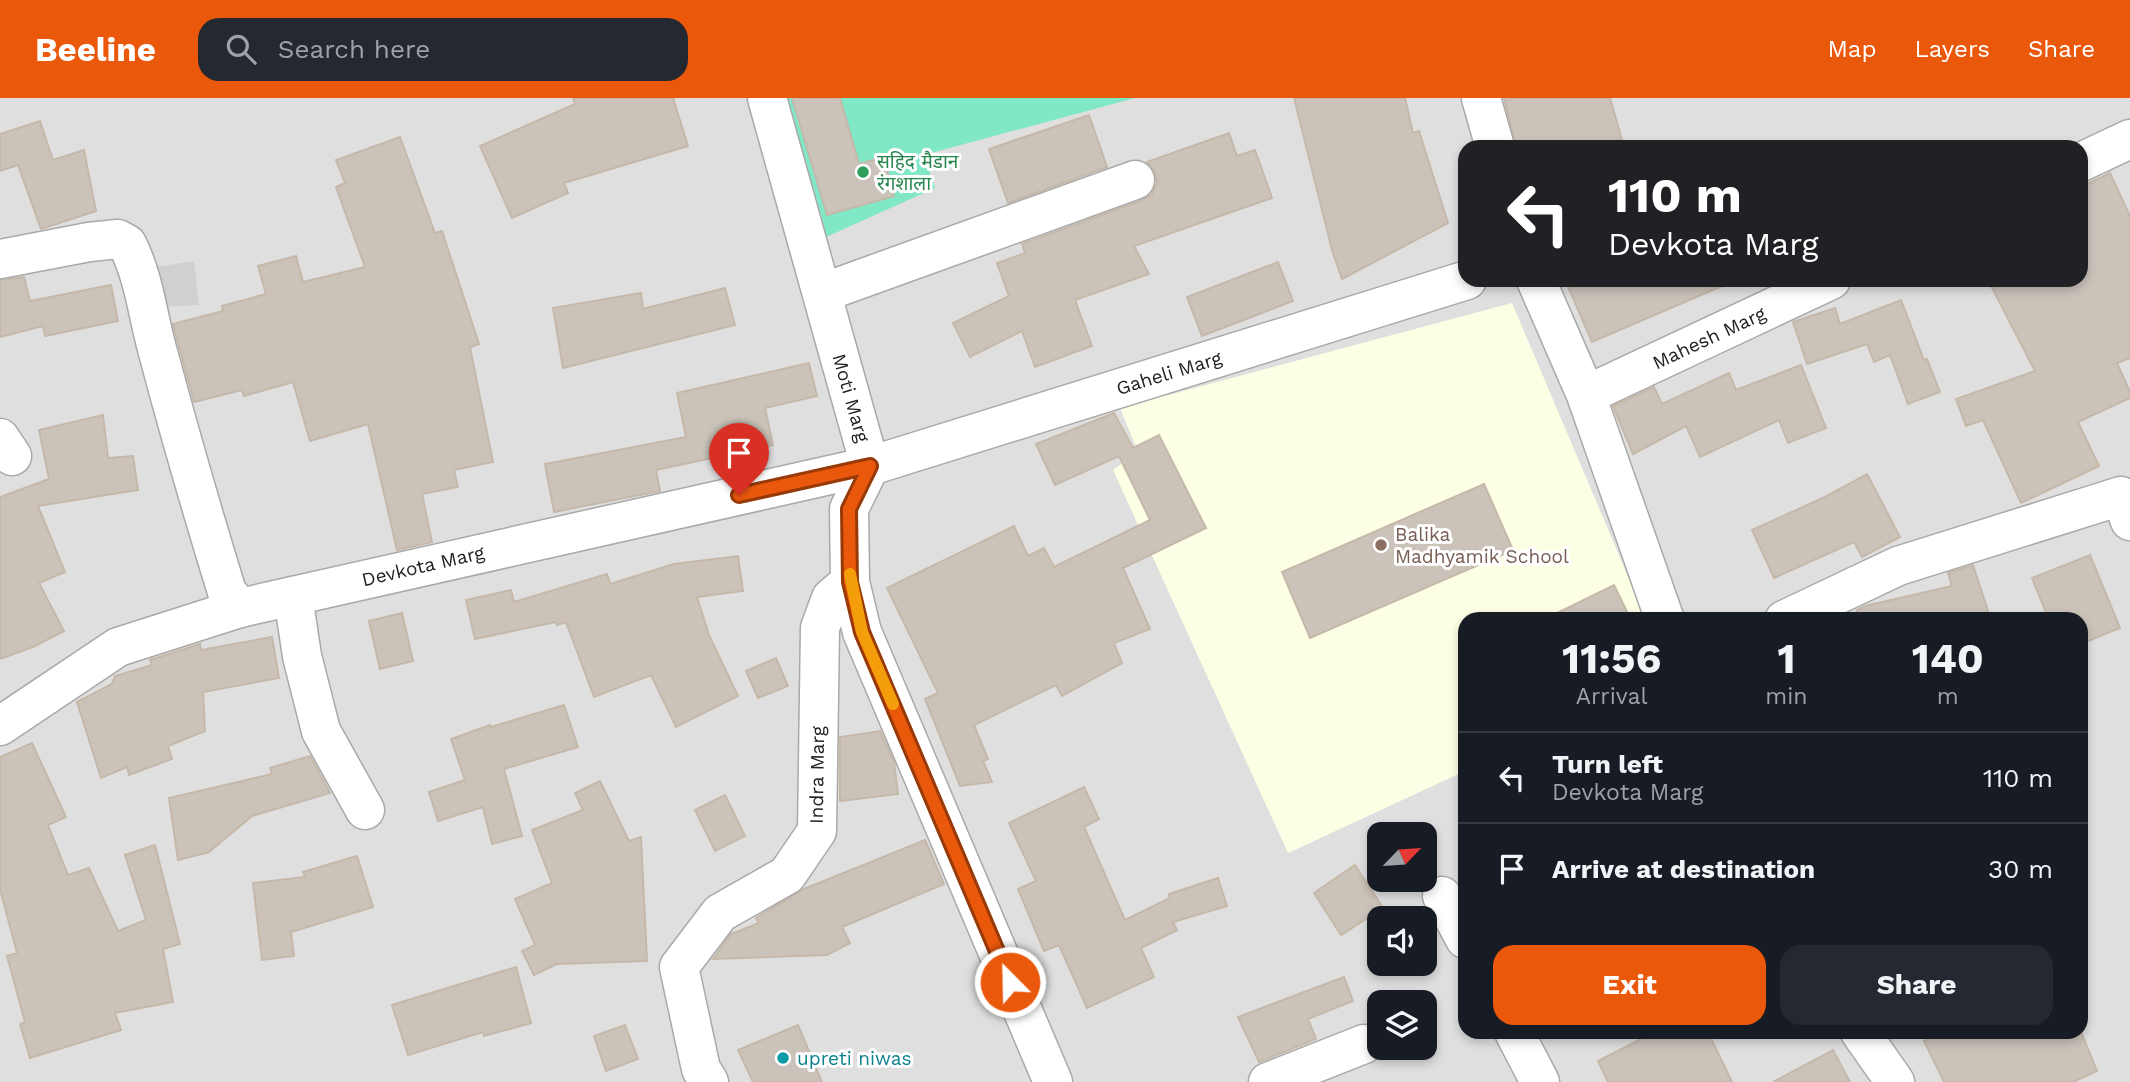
<!DOCTYPE html>
<html lang="en">
<head>
<meta charset="utf-8">
<style>
	:root { --surface:#171b24; --page:#242831; --text:#f1f3f6; --muted:#9ea1a6; --line:#363941; --accent:#ea580c }
	body { margin:0; font-family:"Work Sans","Noto Sans Devanagari",sans-serif; background:var(--page); color:var(--text); height:100vh; display:flex; flex-direction:column; font-size:26px; white-space:nowrap }
	* { box-sizing:border-box; margin:0 }
	p { font-size:23px; color:var(--muted) }
	.icon { flex:none; width:38px; height:38px; fill:none; stroke:currentColor; stroke-width:2; stroke-linecap:round; stroke-linejoin:round }
	.map { position:relative; flex:1; overflow:hidden }
	.sheet { position:absolute; left:1458px; top:514px; width:630px; height:427px; display:flex; flex-direction:column; background:var(--surface); border-radius:21px; box-shadow:0 4px 10px #0003 }
	.sheet>* { flex:none }
	.top-card { position:absolute; left:1458px; top:42px; width:630px; height:147px; border-radius:21px; box-shadow:0 4px 10px #0003; background:#202124; color:#fff; overflow:hidden }
	.needle { width:46px; rotate:65deg }
	.fabs { position:absolute; left:1367px; top:724px; display:grid; gap:14px }
	.fabs a { display:grid; place-items:center; width:70px; height:70px; border-radius:14px; background:var(--surface); box-shadow:0 4px 10px #0003; font-size:35px }
	.pin { position:absolute; display:grid; place-items:center; width:60px; height:60px; color:#fff; margin:-72px -30px; border-radius:50% 50% 50% 0; rotate:-45deg; box-shadow:0 0 7px #0007 }
	.pin .icon { rotate:45deg }
	.me { position:absolute; width:77px; margin:-38px; rotate:337deg; stroke-linejoin:round; filter:drop-shadow(0 0 5px #0008) }
	.turn { display:flex; align-items:center; gap:24px; height:147px; padding:0 35px; font-size:32px }
	.turn .icon { width:91px; height:91px; stroke-width:2.5 }
	.turn b { display:block; font-size:49px; line-height:60px }
	.eta { display:flex; justify-content:space-evenly; align-items:center; height:119px; text-align:center }
	.eta b { font-size:42px; font-weight:700; line-height:49px }
	.primary-button { display:flex; gap:14px; margin-top:auto; padding:14px 35px }
	.primary-button a { flex:1; height:80px; border-radius:21px; background:var(--accent); color:#fff; font-size:28px; font-weight:700; line-height:80px; text-align:center }
	.primary-button a+a { background:var(--page); color:var(--text) }
	ul { padding:0; list-style:none }
	li { display:flex; align-items:center; gap:21px; height:91px; padding:0 35px; border-top:2px solid var(--line) }
	li div { flex:1 }
	li b { display:block; font-size:26px }
	li em { font-style:normal }
	header { display:flex; align-items:center; gap:42px; box-sizing:border-box; height:98px; padding:0 35px; background:var(--accent); color:#fff }
	header strong { font-size:33px }
	nav { display:flex; gap:38px; margin-inline-start:auto; font-size:24px }
	.search { width:490px; height:63px; background:var(--page); display:flex; align-items:center; gap:18px; box-sizing:border-box; padding:0 24px; border-radius:21px; color:var(--muted); font-size:26px }
	.map>svg:first-child { display:block }
</style>
</head>
<body>
<header>
<strong>Beeline</strong>
<div class="search"><svg class="icon" aria-label="search" viewBox="0 0 24 24"><circle cx="10" cy="10" r="6"/><path d="M15 15l6 6"/></svg>Search here</div>
<nav><a>Map</a><a>Layers</a><a>Share</a></nav>
</header>
<div class="map">
<svg width="2130" height="984" viewBox="0 0 2130 984">
	<rect width="100%" height="100%" fill="#f3f0e8"/>
	<path fill="#e0dfdf" fill-rule="evenodd" d="M0,0h2130v984h-2130zM1465,49h616v133h-616zM1465,522h616v412h-616zM1379,737h45v45h-45zM1379,821h45v45h-45zM1379,905h45v45h-45z"/>
	<path fill="#fdffe4" d="M1512,205l134,316 -181,1v151l-177,82 -175,-383 25,-18 -18,-44z"/>
	<path fill="#d0d0d0" d="M194,163l5,44 -38,2 -5,-40z"/>
	<path fill="#80e7c7" d="M777,0h358l-211,57 11,33 -120,54z"/>
	<path fill="#cbc3ba" stroke="#c6b8a9" stroke-width="2" d="M573,0h100l15,48 -124,37 4,10 -56,25 -32,-72 95,-42z
		M792,0h48l19,66 25,-7 10,39 -67,19z
		M1294,0h111l8,35 6,-2 29,92 -106,56 -10,-29z
		M1504,0h106l14,49h-108z
		M1089,17l18,52 -99,36 -19,-54z
		M40,23l13,39 31,-10 12,61 -55,18 -23,-64 -18,6v-37z
		M1229,35l8,23 18,-6 17,48 -138,48 15,28 -74,26 17,46 -57,21 -13,-36 -52,26 -17,-34 56,-27 -12,-33 28,-10 -3,-9 121,-44 9,-6 5,-11 -2,-11 -8,-10z
		M400,39l35,96 7,-2 37,113 -9,3 23,115 -39,8 4,17 -36,7 10,48 -35,8 -29,-126 -58,17 -17,-59 -49,14 -2,-6 -48,12 -21,-78 50,-13 -1,-5 44,-12 -8,-28 38,-10 7,26 62,-15 -29,-80 9,-4 -9,-23z
		M2110,75l20,43v142l-13,5 13,29v6l-52,24 21,44 -78,37 -38,-83 -17,6 -10,-27 79,-28 -47,-91h93v-93z
		M1278,164l15,39 -91,35 -15,-39z
		M24,179l6,24 81,-16 7,36 -73,15 -2,-10 -43,11v-57z
		M1565,182h171l-144,62z
		M725,190l10,37 -172,43 -10,-60 88,-15 2,16z
		M1901,202l23,60 3,-1 13,33 -32,12 -18,-49 -16,7 -7,-18 -60,20 -14,-42 42,-14 5,16z
		M809,265l8,33 -52,12 8,37 -117,25 4,21 -106,21 -9,-48 141,-27 -9,-44z
		M1801,267l25,63 -38,15 -9,-23 -79,37 -14,-31 -53,28 -20,-48 41,-19 8,17 67,-31 7,17z
		M1114,315l19,35 26,-13 47,93 -83,40 27,61 -36,14 8,20 -60,33 -6,-11 -82,40 14,34 -5,2 9,21 -32,4 -35,-87 13,-6 -51,-105 127,-62 14,30 16,-8 10,19 96,-47 -31,-64 -64,29 -19,-41z
		M103,317l5,43 25,-2 5,34 -100,16 27,66 -26,11 25,48 -31,16 -33,12v-162l49,-18 -10,-49z
		M1867,376l33,63 -38,20 -8,-15 -80,36 -22,-48 73,-33z
		M1484,386l29,66 -203,88 -28,-66z
		M2090,457l30,73 -39,16v-24h-32l-17,-42z
		M738,458l5,35 -46,6 12,38 29,61 -62,31 -25,-52 -57,22 -28,-75 -9,3 -1,-3 -81,17 -9,-39 45,-10 3,12 93,-28 3,10 64,-20z
		M1973,467l18,55h-133l-1,-10 8,-4 87,-20 -4,-13z
		M1614,487l17,35h-88z
		M402,515l11,48 -33,8 -11,-48z
		M272,539l7,41 -76,14 2,39 -37,15 4,13 -43,16 -2,-8 -26,11 -24,-76 35,-18 3,-8 37,-11 -2,-5 50,-16 1,6z
		M776,560l12,28 -30,12 -12,-27z
		M564,607l14,42 -74,22 18,67 -30,8 -9,-37 -45,14 -9,-29 36,-12 -14,-41 39,-14 1,2z
		M880,633l14,31 4,32 -58,7v-64z
		M32,645l34,74 -18,8 20,50 21,-7 29,63 28,-11 -21,-65 30,-10 25,99 -17,5 10,53 -58,11 6,17 -91,28 -10,-34 5,-2 -18,-66 10,-3 -17,-64v-132z
		M310,658l20,37 -78,23 -43,36 -31,8 -9,-62 103,-24 -2,-6z
		M600,683l29,60 12,-4 6,124 -90,3 -23,11 -12,-24 13,-6 -20,-46 37,-16 -20,-53 51,-20 -8,-17z
		M1084,689l15,32 -15,8 41,93 45,-22 -1,-4 49,-16 9,28 -54,16 4,8 -36,18 13,29 -67,31 -28,-63 -15,6 -26,-62 18,-8 -27,-58z
		M725,697l20,41 -30,15 -20,-41z
		M925,742l19,44 -102,43 8,16 -23,12 -114,4 18,-25 28,-11 -3,-5 48,-29z
		M357,758l16,51 -82,25 3,24 -32,4 -9,-77 52,-6 -2,-5z
		M1355,767l28,43 -42,27 -27,-42z
		M516,869l15,56 -47,13 -1,-4 -75,23 -16,-50z
		M1344,879l9,24 -45,18 8,20 -57,23 -21,-45z
		M625,927l13,34 -32,12 -12,-35z
		M798,927l24,57h-69l-15,-32z
		M1655,934h53l24,50h-124l-10,-21z
		M1942,934h139l16,39 -24,11h-129l-20,-41z
		M1833,952l17,32h-77z"/>
	<g fill="none" stroke-linecap="round" stroke-linejoin="round">
		<g stroke="#a9a9a9" stroke-width="41">
			<path id="minor" d="M1481,0l14,49
				M2081,64l49,-23
				M0,161l89,-17 29,-3 9,5c18,35 21,75 32,112 21,79 44,158 68,236l13,16
				M1536,182l50,115 79,225
				M822,195l313,-113
				M1586,297l245,-115
				M0,340l12,18
				M870,368l597,-186
				M293,498l9,60 19,75 44,79
				M1784,522l114,-54 223,-70 9,25
				M1442,798l23,43
				M1514,934l26,50
				M1860,934l35,50
				M709,984l-8,-13 -22,-102 41,-54 67,-38 30,-44 3,-203 11,-30 19,-16
				M1268,984l96,-38"/>
		</g>
		<g stroke="#a9a9a9" stroke-width="41">
			<path id="tertiary" d="M767,0l103,368 -21,43 1,73 12,50 191,450
				M0,628l118,-79 122,-39 630,-142"/>
		</g>
		<use href="#minor" stroke="#fff" stroke-width="38"/>
		<use href="#tertiary" stroke="#fff" stroke-width="38"/>
	</g>
	<g fill="none" stroke-linecap="round" stroke-linejoin="round">
		<g stroke="#983908" stroke-width="18">
			<path id="route" d="M739,397l131,-29 -21,43 1,73 12,50 148,350"/>
		</g>
		<use href="#route" stroke="#ea580c" stroke-width="12"/>
		<path stroke="#f59e0b" stroke-width="12" d="M850,476l12,58 31,72"/>
	</g>
	<circle fill="#2e9e5b" stroke="#fff" stroke-width="2.5" cx="863" cy="74" r="7"/>
	<circle fill="#8d6e63" stroke="#fff" stroke-width="2.5" cx="1381" cy="447" r="7"/>
	<circle fill="#0f9aa8" stroke="#fff" stroke-width="2.5" cx="783" cy="960" r="7"/>
	<g text-anchor="middle" dominant-baseline="central" stroke-width="6" stroke-linejoin="round" paint-order="stroke">
		<g font-size="19" fill="#27864d" stroke="#fff" text-anchor="start">
			<text x="877" y="63">सहिद मैडान<tspan x="877" dy="22">रंगशाला</tspan></text>
		</g>
		<g font-size="19" fill="#222" stroke="#fff">
			<text transform="translate(1709 240) rotate(-25)">Mahesh Marg</text>
			<text transform="translate(1169 275) rotate(-17)">Gaheli Marg</text>
			<text transform="translate(851 300) rotate(74)">Moti Marg</text>
			<text transform="translate(423 468) rotate(-13)">Devkota Marg</text>
			<text transform="translate(817 677) rotate(-89)">Indra Marg</text>
		</g>
		<g font-size="19" fill="#785e54" stroke="#fff" text-anchor="start">
			<text x="1395" y="436">Balika<tspan x="1395" dy="22">Madhyamik School</tspan></text>
		</g>
		<g font-size="19" fill="#0d838f" stroke="#fff" text-anchor="start">
			<text x="797" y="960">upreti niwas</text>
		</g>
	</g>
</svg>
<div class="fabs">
<a><svg class="needle" viewBox="-14 -14 28 28"><path d="M0-13l5 13h-10z" fill="#e53935"/><path d="M0 13l5-13h-10z" fill="#9ea1a6"/></svg></a>
<a><svg class="icon" aria-label="sound" viewBox="0 0 24 24"><path d="M4 9h4l5-4v14l-5-4H4zM17 9q2 3 0 6"/></svg></a>
<a><svg class="icon" aria-label="layers" viewBox="0 0 24 24"><path d="M12 4l9 5-9 5-9-5zM3 14l9 5 9-5"/></svg></a>
</div>
<div class="pin" style="left:739px;top:397px;background:#d93025"><svg class="icon" aria-label="arrive" viewBox="0 0 24 24"><path d="M6 21V4h12l-3 4 3 4H6"/></svg></div>
<svg class="me" style="left:1010px;top:884px" viewBox="-20 -20 40 40"><circle r="17" fill="#ea580c" stroke="#fff" stroke-width="3"/><path d="M0-11L8 9 0 5-8 9z" fill="#fff"/></svg>
<div class="top-card">
<div class="turn"><svg class="icon" aria-label="left" viewBox="0 0 24 24"><path d="M17 20v-9H6M10 6l-5 5 5 5"/></svg><div><b>110 m</b>Devkota Marg</div></div>
</div>
<section class="sheet">
<div class="eta">
<div><b>11:56</b><p>Arrival</p></div>
<div><b>1</b><p>min</p></div>
<div><b>140</b><p>m</p></div>
</div>
<ul>
<li><svg class="icon" aria-label="left" viewBox="0 0 24 24"><path d="M17 20v-9H6M10 6l-5 5 5 5"/></svg><div><b>Turn left</b><p>Devkota Marg</p></div><em>110 m</em></li>
<li><svg class="icon" aria-label="arrive" viewBox="0 0 24 24"><path d="M6 21V4h12l-3 4 3 4H6"/></svg><div><b>Arrive at destination</b></div><em>30 m</em></li>
</ul>
<div class="primary-button"><a>Exit</a><a>Share</a></div>
</section>
</div>
</body>
</html>
